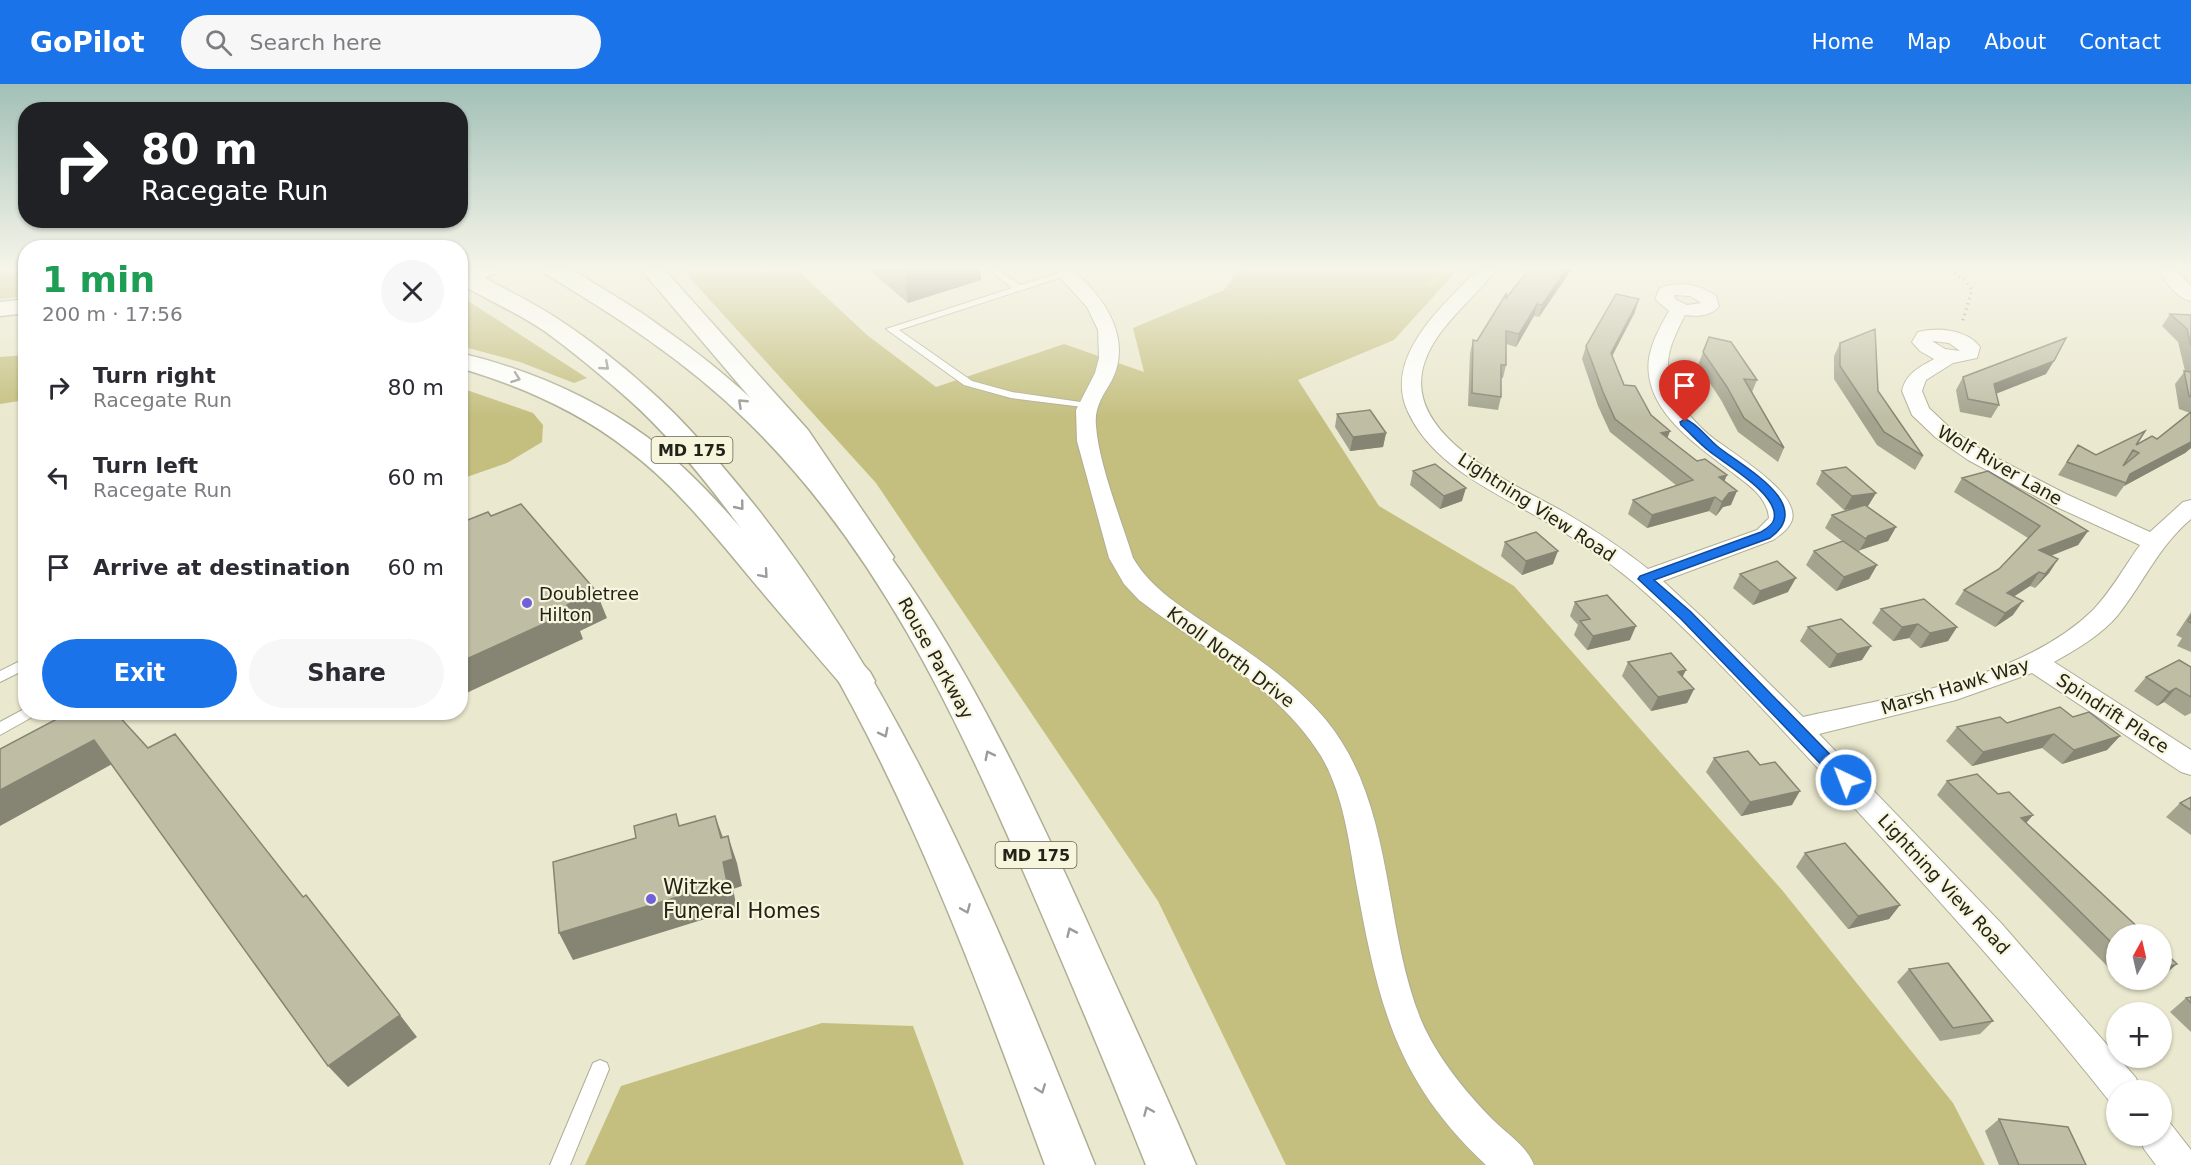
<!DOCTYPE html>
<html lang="en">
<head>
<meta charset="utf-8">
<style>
	:root { --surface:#fff; --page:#f7f7f7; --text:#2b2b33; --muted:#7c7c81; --accent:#1a73e8 }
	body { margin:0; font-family:"DejaVu Sans",sans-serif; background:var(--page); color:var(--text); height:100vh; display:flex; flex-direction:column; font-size:22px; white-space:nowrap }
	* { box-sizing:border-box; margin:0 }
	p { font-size:20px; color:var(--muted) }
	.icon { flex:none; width:33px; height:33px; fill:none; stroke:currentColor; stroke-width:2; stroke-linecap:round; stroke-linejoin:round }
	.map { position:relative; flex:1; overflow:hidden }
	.panel { position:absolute; left:18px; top:156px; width:450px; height:480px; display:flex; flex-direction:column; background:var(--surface); border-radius:24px; box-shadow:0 2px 4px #0004 }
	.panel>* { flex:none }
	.banner { position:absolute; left:18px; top:18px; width:450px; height:126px; border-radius:24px; box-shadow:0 2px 4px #0004; background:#202124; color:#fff; overflow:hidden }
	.needle { width:39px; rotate:8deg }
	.controls { position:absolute; left:2106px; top:840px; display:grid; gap:12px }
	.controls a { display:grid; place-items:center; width:66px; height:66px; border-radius:50%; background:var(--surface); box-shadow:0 2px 4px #0004; font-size:30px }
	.pin { position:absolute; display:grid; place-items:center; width:51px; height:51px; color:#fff; margin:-62px -26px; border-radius:50% 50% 50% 0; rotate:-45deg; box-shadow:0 0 6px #0007 }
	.pin .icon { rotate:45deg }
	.me { position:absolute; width:66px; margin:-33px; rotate:317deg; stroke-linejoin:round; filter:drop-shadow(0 0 4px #0008) }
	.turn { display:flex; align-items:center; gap:21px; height:126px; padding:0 24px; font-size:27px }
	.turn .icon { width:78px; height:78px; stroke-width:2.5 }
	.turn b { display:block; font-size:42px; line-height:51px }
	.round { display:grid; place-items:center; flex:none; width:63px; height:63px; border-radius:32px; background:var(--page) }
	.summary { display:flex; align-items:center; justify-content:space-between; height:102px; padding:0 24px }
	h1 { font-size:36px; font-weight:700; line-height:45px; color:#1e9e55 }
	.primary-button { display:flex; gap:12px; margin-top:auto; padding:12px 24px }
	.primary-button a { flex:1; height:69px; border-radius:36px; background:var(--accent); color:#fff; font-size:24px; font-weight:700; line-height:69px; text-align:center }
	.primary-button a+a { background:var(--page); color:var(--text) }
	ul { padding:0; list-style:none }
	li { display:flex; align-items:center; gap:18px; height:90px; padding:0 24px }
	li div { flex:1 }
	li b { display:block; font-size:22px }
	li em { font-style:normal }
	header { display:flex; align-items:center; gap:36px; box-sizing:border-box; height:84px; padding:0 30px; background:var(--accent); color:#fff }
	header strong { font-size:28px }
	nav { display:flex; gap:33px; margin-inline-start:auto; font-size:21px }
	.search { width:420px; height:54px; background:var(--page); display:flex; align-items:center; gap:15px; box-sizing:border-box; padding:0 21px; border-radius:33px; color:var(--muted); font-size:22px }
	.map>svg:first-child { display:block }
</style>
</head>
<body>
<header>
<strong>GoPilot</strong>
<div class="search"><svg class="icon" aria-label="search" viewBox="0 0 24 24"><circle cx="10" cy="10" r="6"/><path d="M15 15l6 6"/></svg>Search here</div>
<nav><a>Home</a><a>Map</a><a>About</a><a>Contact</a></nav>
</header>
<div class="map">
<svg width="2191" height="1081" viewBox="0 0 2191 1081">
	<rect width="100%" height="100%" fill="#eae8ce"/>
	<path fill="#c4bf7f" d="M0,183h25v29l-25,3z
		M680,183h114l73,68 69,52 128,-43 80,28 -11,-44 91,-38 17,-23h219l-66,73 -96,40 81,126 135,80 268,304 171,213 32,62h-699l-128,-264 -282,-418z
		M461,213l18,11 108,70 -13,5 -54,-21 -59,-16z
		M25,271v45l-25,4v-47z
		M461,304l72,25 10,12 -1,17 -35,21 -46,16z
		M822,939l91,3 51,139h-379l36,-79z"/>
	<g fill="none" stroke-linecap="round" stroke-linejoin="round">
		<path stroke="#dad26d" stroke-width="5" d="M1431,201l20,-18"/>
		<g stroke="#afae95" stroke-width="2">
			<path id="service" d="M986,183h9l25,18 46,-14 5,3 -172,56 73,51 40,11 75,11 5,3 -1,2 -80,-10 -47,-13 -78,-56 126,-41z
				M26,574v11l-26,13v-11z
				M26,624v4h10l-2,4 -34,19v-13z
				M600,976l7,3 2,6 -39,96h-20l43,-102z"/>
		</g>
		<g stroke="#afae95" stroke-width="2">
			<path id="minor" d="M1480,183h18c-23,32 -59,56 -73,94 -27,76 93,124 144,154 27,16 54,34 79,54l109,-39 12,-12c-2,-21 -20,-33 -36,-45 -35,-27 -91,-63 -84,-115 3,-17 12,-33 20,-47l-14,-12 5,-11c18,-7 40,-4 56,8l3,10c-7,10 -22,11 -34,9 -8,16 -18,34 -17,53 2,26 21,49 40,66 18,16 92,57 84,86 -3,9 -12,15 -19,20l-110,41 42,39 98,97c93,-21 217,-37 289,-106 19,-19 32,-44 48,-66l-90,-41 -82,-44 -33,-23 -23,-22 -10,-24c4,-18 18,-24 32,-32l-14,-8 -8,-9 6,-10c20,-5 49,-3 62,15l-3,11 -24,5 -27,17 -4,11 7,17 21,20 33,23 83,43 84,38 33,-30 8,-2v19c-33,28 -47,63 -73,96 -17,20 -41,34 -64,47l137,88v25l-10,-3 -149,-99 -76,27 -137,34 182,189 135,155 5,12h-25v15l-6,-3c-82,-104 -171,-202 -261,-300 -62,-67 -124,-136 -191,-198 -30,-28 -63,-53 -98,-74 -51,-32 -123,-58 -151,-116 -29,-57 36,-110 71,-147zM1674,211l16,1 11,7 -14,2 -12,-6zM1932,257l17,2 11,8 -15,-2z
				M2157,183h16l18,19v15c-15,-3 -28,-22 -34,-34z
				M1066,185c12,3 23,16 31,26 19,24 30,55 15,85 -9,16 -18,27 -16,46 3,39 25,93 37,132 19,32 51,50 81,71 40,26 81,54 112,91 69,84 56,203 95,300 16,37 43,70 71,99 15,15 34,26 42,46h-48c-92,-86 -108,-164 -130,-283 -7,-41 -13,-89 -35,-126 -43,-69 -119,-108 -182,-156l-15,-16 -15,-26 -32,-117 -1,-31 19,-37 4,-15 -1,-28 -11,-23 -30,-33 3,-4z
				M2162,1035l8,4 21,27v15h-35l-12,-16 -5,-13h23z"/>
		</g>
		<g stroke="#afae95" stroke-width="3">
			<path id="primary" d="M460,183l8,2c31,17 64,33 93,52 27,18 61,44 85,66 40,35 76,78 110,120 152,192 248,432 339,658h-50c-81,-220 -168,-458 -311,-646 -32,-43 -67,-86 -108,-122 -25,-22 -53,-45 -80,-65 -27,-18 -57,-32 -86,-48z
				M539,183c8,0 20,-2 28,1 10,3 21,12 30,17 21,13 43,26 63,41 215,149 320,360 425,591 37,83 76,165 111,248h-50c-39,-98 -80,-195 -122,-292 -70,-162 -148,-326 -276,-451 -61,-60 -133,-107 -206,-150z"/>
		</g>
		<g stroke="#afae95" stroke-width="3">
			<path id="motorway" d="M472,183h29l-3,5 -38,16v-16z
				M639,183h23l146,163 86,127 -5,7 -11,3 -11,-3 -80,-123z
				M26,215v14l-26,3v-14z
				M460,269c67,16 131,43 187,84 44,33 80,75 116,116 36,40 71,80 107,119l5,9 -5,9 -12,3 -12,-3c-35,-41 -70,-81 -104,-122 -35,-42 -70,-85 -114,-118 -50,-39 -107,-64 -168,-82z"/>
		</g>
		<path stroke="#92907e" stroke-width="3" stroke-dasharray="1.5 4" stroke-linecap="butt" d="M1693,183l1,9
			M1945,183l19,13 8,10 -10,33"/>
		<use href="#service" fill="#fff" fill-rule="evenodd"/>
		<use href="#minor" fill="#fff" fill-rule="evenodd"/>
		<use href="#primary" fill="#fff" fill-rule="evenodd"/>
		<use href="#motorway" fill="#fff" fill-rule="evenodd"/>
	</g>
	<path fill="#a4a38e" d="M865,183h115l1,13 -73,23z
		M1573,183l-34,50 -5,-1 -18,31 -10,-3v21l-3,13h-2v19l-3,13 -30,-4 2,-53 3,-13 4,1 29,-43z
		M2089,183h37l-3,4 -32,-2z
		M1635,228l-23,44 12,29 27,30 19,16 -3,7 30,23 30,14 -3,6 7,24 -8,2 -7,9 -7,-5 -62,17 -19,-14 5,-14 44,-14 -67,-54 -12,-26 -16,-47 4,-13z
		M2170,230l21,1v133l-6,5 -61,33 -8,11 -58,-22 20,-30 18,10 61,-16 33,-26 -11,-4 -4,-25 10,-13 -7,-29 -16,-16z
		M1709,253l48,43 -5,12 32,56 -6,14 -40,-30 -17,-32 -23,-35z
		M1840,259l83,113 -8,14 -38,-25 -43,-66v-23z
		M2046,290l-50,20 3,11 -8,13 -31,-6 -4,-22 7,-13z
		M1337,330l49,19 -3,14 -33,4 -15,-24z
		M1413,387l49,30 -22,8 -30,-24z
		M1822,387l54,22 -8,13h-1l29,21 -8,14 -28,9 -1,2 18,13 -8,14 -33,12 -30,-26 8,-14 28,-10 -17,-13 7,-13 22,-7 -10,2 -28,-26z
		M1962,394l126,53 -10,14 -27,11 7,3 -9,14 -14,15 -5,-2 -16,10 -1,19 -18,12 -40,-23 9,-14 35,-21 29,-31 -74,-46z
		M1505,458l48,22 -31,11 -21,-19z
		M1740,490l48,18 -35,13 -20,-17z
		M1575,518l55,38 -43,10 -13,-15 4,-10 -8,-9z
		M1881,525l76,18 -9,14 -28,7 -11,-10 -16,3 -21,-18z
		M2191,528v40l-14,-6 5,-8 -6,-3z
		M1808,543l54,33 -33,8 -29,-27z
		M1628,578l55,15 11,12 -7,14 -36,8 -29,-35z
		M2191,583v46l-6,3 -21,-14 -7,4 -23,-15 12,-14z
		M2073,633l47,19 -13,14 -45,14 -20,-16 -70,18 -26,-25 11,-14z
		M1714,674l78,47 -51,11 -35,-44z
		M1947,697l51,13 35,21 -7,8 90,111v41l-179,-180z
		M2191,713v38l-25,-18 14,-14z
		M1805,769l95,52 -11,14 -41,10 -52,-62z
		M1909,885l84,52 -13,13 -40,7 -43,-59z
		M2121,896h34l-26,7z
		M2191,913v35l-21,-20 16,-14z
		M1999,1035l87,46h-87l-14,-34z"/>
	<path fill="#868574" d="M912,183h68l1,13 -73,23 -4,-34z
		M1568,183h5l-34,50 3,-12z
		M1639,215l-4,13 -28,54 4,-13z
		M1537,220l-3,12 -18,31 3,-13z
		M2054,277l-8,13 -59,23 7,-13z
		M1670,347l-5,13 -4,-11z
		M1386,349l-3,14 -33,4 3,-14z
		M2191,358v6l-6,5 -61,33 6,-12z
		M1727,391l-6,14 -2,-12z
		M1466,404l-4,13 -22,8 4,-13z
		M1737,407l-6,14 -8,2 -7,9 6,-14 7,-9z
		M1876,409l-8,13 -24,4 8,-14z
		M1715,413l-6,14 -62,17 5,-13z
		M1896,443l-8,14 -28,9 -2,3 10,-17z
		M2088,447l-10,14 -49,19 10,-14z
		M1558,467l-5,13 -31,11 4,-14z
		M2058,475l-9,14 -14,15 10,-14z
		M1877,481l-8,14 -33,12 8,-14z
		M2039,488l-9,14 -32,21 9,-14z
		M1796,494l-8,14 -35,13 7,-14z
		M596,507l11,27 -27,13 3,8 -123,57v-34l107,-57z
		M2023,517l-10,14 -18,12 10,-14z
		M1918,540l-9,14 -16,3 9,-14z
		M1636,542l-6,14 -43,10 6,-14z
		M1957,543l-9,14 -28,7 10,-15z
		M1871,562l-9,14 -33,8 8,-14z
		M1686,586l-7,14 -1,-12z
		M2176,604l-12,14 -7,4 12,-14z
		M1694,605l-7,14 -36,8 7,-14z
		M2054,650l-12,14 -70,18 11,-14z
		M2120,652l-13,14 -45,14 12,-14z
		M94,656l20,23 -114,63v-36z
		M1800,707l-8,14 -51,11 9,-14z
		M2033,731l-12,14v-11z
		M715,732l10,27 3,-7 9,27 5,23 -9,3 4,20 -164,51 -14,-27 164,-71 -2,-24z
		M1900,821l-11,14 -41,10 10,-13z
		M2177,880l-15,13v-8z
		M2137,896h18l-26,7z
		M400,931l17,22 -69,50 -20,-21z"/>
	<path fill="#bfbea5" stroke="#868574" stroke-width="1.5" fill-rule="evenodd" d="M901,183h11l-8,2z
		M1531,183h37l-26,38 -5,-1 -18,30 -13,-3v34h-5v32l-29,-4 1,-53 4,1 29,-47v4z
		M1616,210l23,5 -28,54 13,32 11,1 16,29 19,16 -9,2 36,28 8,-2 22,16 -8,2 18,14 -8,2 -7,9 -7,-5 -63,18 -19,-15 60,-20 -78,-61 -12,-27 -17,-46z
		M2170,230l21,1v31l-4,-17z
		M1875,245l3,62 45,65 -39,-24 -44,-66v-23z
		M1709,253l22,5 26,38 -13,-1 40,69 -40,-30 -17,-31 -24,-35z
		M2066,254l-12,23 -60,23 5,21 -31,-6 -5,-22z
		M2184,287l7,1v25l-2,-1z
		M1370,326l16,23 -33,4 -16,-23z
		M2191,328v30l-61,32 -4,9 -59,-21 11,-17 18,10 49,-24 -9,14 16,-9 5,3zM2133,366l6,3 -16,13z
		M1435,380l31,24 -22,8 -31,-25z
		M1846,383l30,26 -24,3 -30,-25z
		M1988,387l100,60 -49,19 19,9 -13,15 -6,-2 -32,21 16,8 -18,12 -41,-23 35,-21 41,-43 -78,-48z
		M521,420l75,87 -29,14 5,6 -112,51v-139l28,-11 3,4z
		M1865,421l31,22 -28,9 -2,3 -34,-24z
		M1536,448l22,19 -32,10 -21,-19z
		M1843,457l34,24 -33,12 -30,-26z
		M1777,477l19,17 -36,13 -20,-17z
		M1607,511l29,31 -43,10 -13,-15 10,-2 -15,-17z
		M1924,515l33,28 -27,6 -12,-9 -16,3 -21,-18z
		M2191,532v7l-3,-2z
		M1841,535l30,27 -34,8 -29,-27z
		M1671,569l15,17 -8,2 16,17 -36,8 -30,-35z
		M2179,576l12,7v30l-15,-9 -7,4 -23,-15z
		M2060,623l13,10 16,-5 31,24 -46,14 -20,-16 -71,18 -26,-25 43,-10 7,6z
		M70,628h45l33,36 27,-14 128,163 3,-2 94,120 -72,51 -234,-326 -94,50v-41z
		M1748,667l12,14 15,-3 25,29 -50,11 -36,-44z
		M1977,690l21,20 11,-2 24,23 -12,3 124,116h-29v13l-169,-166z
		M2191,713v13l-11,-7z
		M676,730l3,12 36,-10 6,22 7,-2 5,23 -10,3 4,20 -168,51 -6,-71 83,-24 -2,-12z
		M1845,759l55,62 -42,11 -53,-63z
		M2162,866l15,14 -15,5z
		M1948,879l45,58 -40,7 -44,-59z
		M2191,913v6l-5,-5z
		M1999,1035l69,8 18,38h-67z"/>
	<defs><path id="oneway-chevron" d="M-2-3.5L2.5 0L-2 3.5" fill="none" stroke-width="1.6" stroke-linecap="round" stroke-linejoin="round" transform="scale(1.5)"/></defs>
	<g stroke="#9c9c98">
		<use href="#oneway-chevron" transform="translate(605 282) rotate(41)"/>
		<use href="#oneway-chevron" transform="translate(516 294) rotate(20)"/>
		<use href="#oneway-chevron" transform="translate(742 319) rotate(-137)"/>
		<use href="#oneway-chevron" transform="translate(740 422) rotate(51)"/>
		<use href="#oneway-chevron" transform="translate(764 490) rotate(49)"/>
		<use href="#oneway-chevron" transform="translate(884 649) rotate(63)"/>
		<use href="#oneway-chevron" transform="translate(989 671) rotate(-117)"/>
		<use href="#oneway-chevron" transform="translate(966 825) rotate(67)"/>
		<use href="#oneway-chevron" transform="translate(1071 848) rotate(-114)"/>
		<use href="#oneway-chevron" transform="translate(1041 1005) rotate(69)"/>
		<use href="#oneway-chevron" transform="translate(1148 1027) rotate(-113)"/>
	</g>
	<linearGradient id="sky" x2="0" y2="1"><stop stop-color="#a2c0b7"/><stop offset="0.55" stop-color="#f6f5e9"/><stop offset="1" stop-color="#f6f5e9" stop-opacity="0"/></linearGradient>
	<rect width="2191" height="334" fill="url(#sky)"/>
	<path fill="#1a73e8" stroke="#114b97" stroke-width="1.5" d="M1685,335c12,4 22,19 32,27 24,20 100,58 53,92l-116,42 37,32 160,164 2,4 -2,4h-11l-159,-165 -43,-40 2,-3 121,-44c5,-3 12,-7 13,-13 6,-24 -49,-55 -65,-68 -10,-8 -19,-18 -28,-26l-1,-3z"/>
	<g fill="#6f60db" stroke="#f7f6dc" stroke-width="2">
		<circle cx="527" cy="519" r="6"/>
		<circle cx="651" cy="815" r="6"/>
	</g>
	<g text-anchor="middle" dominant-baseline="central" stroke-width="4.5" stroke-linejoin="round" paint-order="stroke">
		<g fill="#f7f6dc" stroke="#636254" stroke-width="1.5">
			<rect x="651.5" y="353" width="81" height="26" rx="4.5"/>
			<rect x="995.5" y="758" width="81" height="26" rx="4.5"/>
		</g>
		<g font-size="16" font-weight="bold" fill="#24231a">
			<text x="692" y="366">MD 175</text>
			<text x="1036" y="771">MD 175</text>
		</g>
		<g font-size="18" fill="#24231a" stroke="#f7f6dc">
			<text transform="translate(2000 381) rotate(30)">Wolf River Lane</text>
			<text transform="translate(1537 423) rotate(33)">Lightning View Road</text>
			<text transform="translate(1231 573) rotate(37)">Knoll North Drive</text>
			<text transform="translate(936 574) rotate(61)">Rouse Parkway</text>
			<text transform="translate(1955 602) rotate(-17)">Marsh Hawk Way</text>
			<text transform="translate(2113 629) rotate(33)">Spindrift Place</text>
			<text transform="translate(1944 800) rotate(47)">Lightning View Road</text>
		</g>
		<g font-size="18" fill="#24231a" stroke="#f7f6dc" text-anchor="start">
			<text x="539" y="509">Doubletree<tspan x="539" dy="21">Hilton</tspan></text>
		</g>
		<g font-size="21" fill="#24231a" stroke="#f7f6dc" text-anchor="start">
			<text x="663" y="803">Witzke<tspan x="663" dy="24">Funeral Homes</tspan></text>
		</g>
	</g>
</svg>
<div class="controls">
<a><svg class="needle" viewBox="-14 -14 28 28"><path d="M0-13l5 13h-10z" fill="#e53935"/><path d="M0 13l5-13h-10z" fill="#7c7c81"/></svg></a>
<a>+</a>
<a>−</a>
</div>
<div class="pin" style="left:1685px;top:338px;background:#d93025"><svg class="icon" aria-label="arrive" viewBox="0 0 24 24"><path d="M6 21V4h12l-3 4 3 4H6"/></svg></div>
<svg class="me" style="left:1846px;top:696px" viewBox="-20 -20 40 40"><circle r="17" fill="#1a73e8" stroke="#fff" stroke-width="3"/><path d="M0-11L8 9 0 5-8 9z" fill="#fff"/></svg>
<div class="banner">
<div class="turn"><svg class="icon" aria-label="right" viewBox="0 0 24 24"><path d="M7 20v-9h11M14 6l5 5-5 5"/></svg><div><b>80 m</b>Racegate Run</div></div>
</div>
<section class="panel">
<div class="summary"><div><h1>1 min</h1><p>200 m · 17:56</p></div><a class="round"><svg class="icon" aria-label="close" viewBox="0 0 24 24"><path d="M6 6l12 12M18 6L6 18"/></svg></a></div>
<ul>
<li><svg class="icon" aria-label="right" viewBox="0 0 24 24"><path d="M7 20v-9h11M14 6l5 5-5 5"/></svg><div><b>Turn right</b><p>Racegate Run</p></div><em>80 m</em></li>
<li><svg class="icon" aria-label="left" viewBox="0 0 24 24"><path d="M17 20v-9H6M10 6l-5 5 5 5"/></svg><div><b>Turn left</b><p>Racegate Run</p></div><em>60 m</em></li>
<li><svg class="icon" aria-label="arrive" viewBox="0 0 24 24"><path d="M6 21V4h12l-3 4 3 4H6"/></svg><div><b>Arrive at destination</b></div><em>60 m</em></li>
</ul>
<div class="primary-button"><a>Exit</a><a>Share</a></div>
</section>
</div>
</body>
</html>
